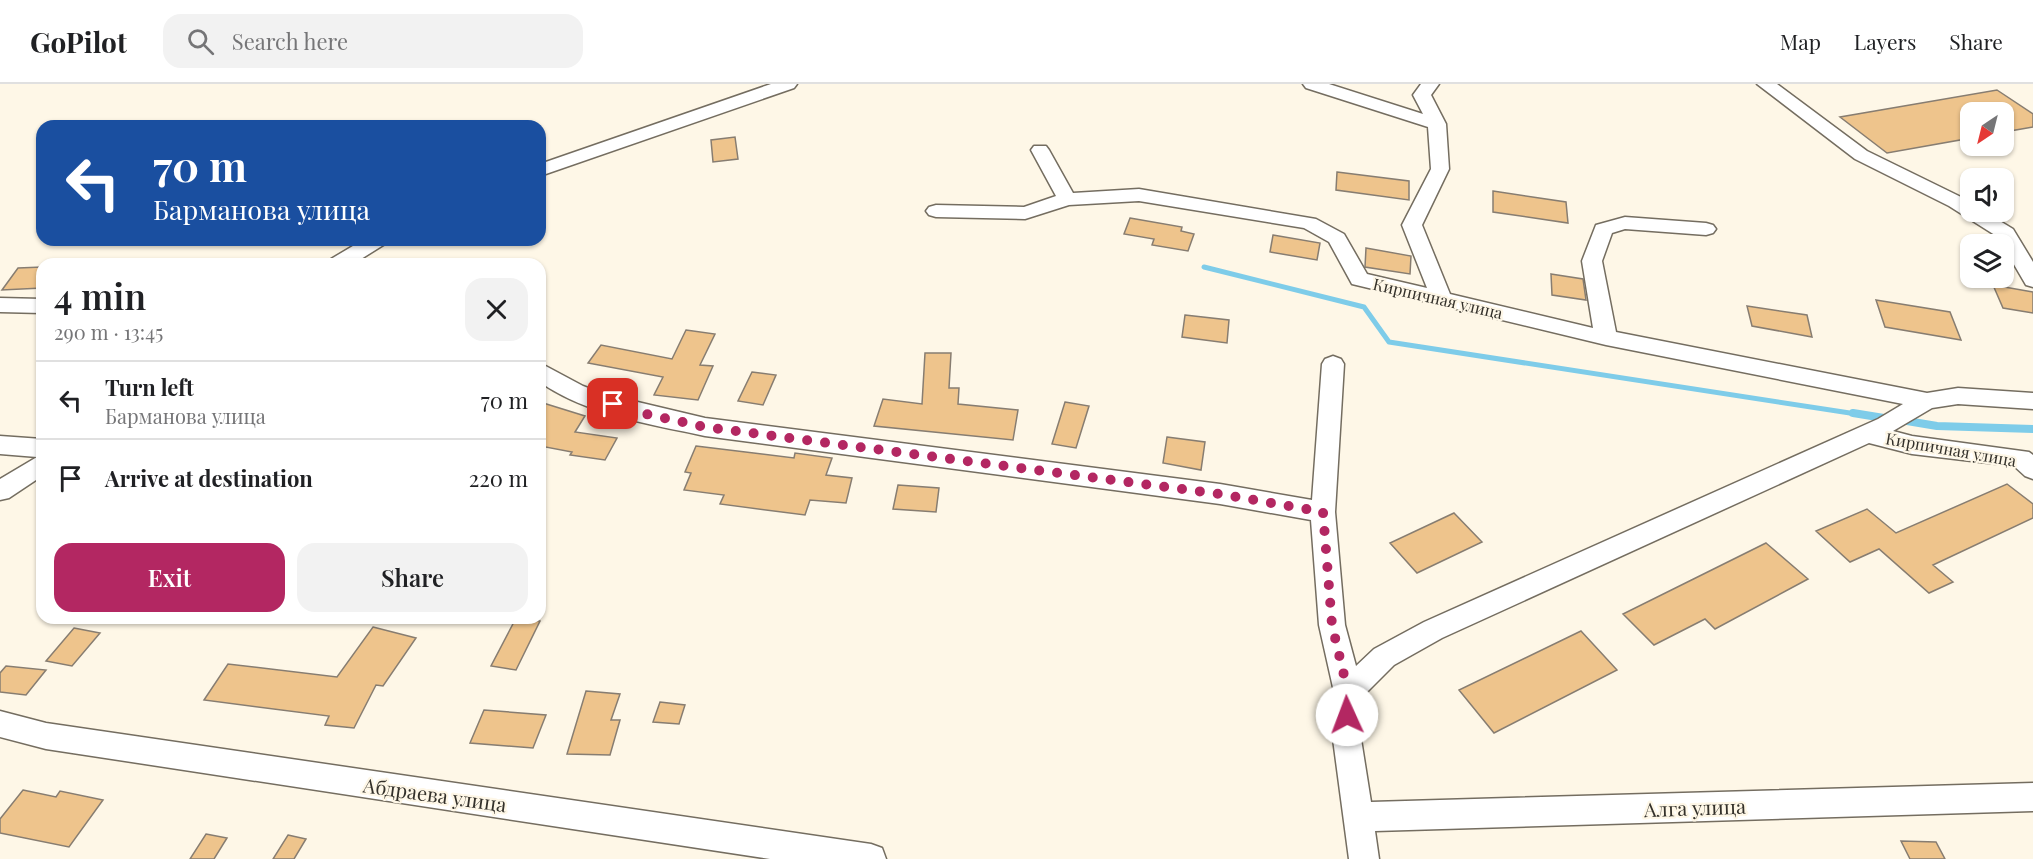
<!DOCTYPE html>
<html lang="en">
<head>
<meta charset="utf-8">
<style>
	:root { --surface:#fff; --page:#f2f2f2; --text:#202124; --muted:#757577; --line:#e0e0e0; --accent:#b32762 }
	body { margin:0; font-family:"Playfair Display",serif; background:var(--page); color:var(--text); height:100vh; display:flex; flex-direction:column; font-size:22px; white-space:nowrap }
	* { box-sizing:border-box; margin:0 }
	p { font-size:20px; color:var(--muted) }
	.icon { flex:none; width:33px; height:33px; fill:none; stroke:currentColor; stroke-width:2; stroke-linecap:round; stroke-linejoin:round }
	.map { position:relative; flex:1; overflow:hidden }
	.side { position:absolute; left:36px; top:174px; width:510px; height:366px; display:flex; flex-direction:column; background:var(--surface); border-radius:18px; box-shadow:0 2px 4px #0004 }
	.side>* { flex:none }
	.banner { position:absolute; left:36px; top:36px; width:510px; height:126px; border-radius:18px; box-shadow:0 2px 4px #0004; background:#1a4fa0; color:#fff; overflow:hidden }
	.needle { width:39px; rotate:215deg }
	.fabs { position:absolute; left:1960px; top:18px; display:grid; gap:12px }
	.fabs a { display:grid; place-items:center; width:54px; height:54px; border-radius:12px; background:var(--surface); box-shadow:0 2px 4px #0004; font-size:30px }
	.pin { position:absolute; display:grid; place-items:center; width:51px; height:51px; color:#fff; margin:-26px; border-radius:12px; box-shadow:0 3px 9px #0006 }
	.me { position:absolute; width:66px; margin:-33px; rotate:358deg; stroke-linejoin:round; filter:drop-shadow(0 0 4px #0008) }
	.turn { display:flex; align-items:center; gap:21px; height:126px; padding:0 18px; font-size:27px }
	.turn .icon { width:78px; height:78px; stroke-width:2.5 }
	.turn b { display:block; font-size:42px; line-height:51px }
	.round { display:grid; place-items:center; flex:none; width:63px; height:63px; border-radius:18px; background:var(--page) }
	.summary { display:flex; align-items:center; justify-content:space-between; height:102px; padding:0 18px }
	h1 { font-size:36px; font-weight:600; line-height:45px }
	.action { display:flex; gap:12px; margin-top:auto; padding:12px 18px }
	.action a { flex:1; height:69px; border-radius:18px; background:var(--accent); color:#fff; font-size:24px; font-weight:600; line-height:69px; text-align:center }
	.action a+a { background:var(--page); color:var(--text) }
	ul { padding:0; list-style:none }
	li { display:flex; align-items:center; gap:18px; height:78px; padding:0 18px; border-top:2px solid var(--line) }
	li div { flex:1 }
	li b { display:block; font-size:22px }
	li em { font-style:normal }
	header { display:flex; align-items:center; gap:36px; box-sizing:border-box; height:84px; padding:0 30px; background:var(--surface); border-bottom:2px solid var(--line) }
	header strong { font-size:28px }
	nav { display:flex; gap:33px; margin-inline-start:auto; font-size:21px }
	.search { width:420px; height:54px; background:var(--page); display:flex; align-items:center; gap:15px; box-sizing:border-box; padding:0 21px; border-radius:18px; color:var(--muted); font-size:22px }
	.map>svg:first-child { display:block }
</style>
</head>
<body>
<header>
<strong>GoPilot</strong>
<div class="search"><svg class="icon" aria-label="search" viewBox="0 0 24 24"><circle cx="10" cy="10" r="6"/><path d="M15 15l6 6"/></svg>Search here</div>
<nav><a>Map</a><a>Layers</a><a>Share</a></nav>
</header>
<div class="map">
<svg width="2033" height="775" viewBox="0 0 2033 775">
	<rect width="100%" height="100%" fill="#fef7e7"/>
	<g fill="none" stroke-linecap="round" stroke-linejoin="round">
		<path stroke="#7ecce9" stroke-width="5" d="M1204,183l160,40 25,35 474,73"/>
		<path stroke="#7ecce9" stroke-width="8" d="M1853,329l37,6
			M1901,336l36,6 96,3"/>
	</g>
	<path fill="#eec48c" stroke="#877d71" stroke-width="1.5" d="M1997,6l36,24v13l-29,5v-20h-33v26l-84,15 -47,-36z
		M735,53l3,22 -25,3 -2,-22z
		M1337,88l72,9v19l-73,-10z
		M1493,107l73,11 2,21 -75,-11z
		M1130,134l52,9 -1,4 13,3 -6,17 -36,-6 2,-6 -30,-5z
		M1273,151l47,8 -3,17 -47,-8z
		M1366,164l45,8 -1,18 -45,-7z
		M42,183v21l-40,2 16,-22z
		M1551,190l32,5 3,21 -34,-5z
		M1993,201l40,7v21l-30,-5z
		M1876,216l74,12 11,28 -76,-13z
		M1747,222l60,9 5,22 -60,-11z
		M1185,231l44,5 -2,23 -45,-6z
		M686,246l29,4 -15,31 13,1 -15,34 -44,-5 9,-18 -75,-14 13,-18 71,14z
		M925,269h26l-2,35h10l-1,16 60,6 -5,30 -139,-14 9,-27 39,5z
		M752,288l24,3 -13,30 -25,-4z
		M540,318l45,14 -10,16 42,6 -12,22 -35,-5 2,-3 -32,-6z
		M1065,318l24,4 -13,42 -24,-4z
		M1167,353l38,5 -4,28 -38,-7z
		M696,362l98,12 1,-5 37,5 -6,17 26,3 -6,25 -36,-3 -5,15 -85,-11 4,-9 -40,-5 7,-17 -6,-1z
		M2007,400l26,20v14l-100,47 20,17 -24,11 -50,-44 -29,13 -34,-31 51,-22 29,24z
		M898,401l41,3 -3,24 -43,-3z
		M1454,429l28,29 -65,31 -27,-30z
		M1766,459l42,36 -93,50 -10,-10 -51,26 -31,-31z
		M516,534l24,3 -24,49 -25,-4z
		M373,543l43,11 -33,48 -7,-1 -22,43 -29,-3 4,-9 -125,-16 24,-36 109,13z
		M74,544l26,5 -28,33 -26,-5z
		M1581,547l36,39 -123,63 -35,-43z
		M6,582l40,4 -20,25 -26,-3v-19z
		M586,607l34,3 -9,26h9l-10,35 -43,-1z
		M660,618l25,3 -6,19 -26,-2z
		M484,626l62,5 -13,33 -63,-5z
		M23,706l33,7 4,-6 43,9 -34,47 -69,-14v-14z
		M206,750l21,4 -13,21h-24z
		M288,751l18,4 -12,20h-21z
		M1901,757l35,1 9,17h-35z"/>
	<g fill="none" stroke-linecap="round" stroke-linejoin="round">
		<g stroke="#746d60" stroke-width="3">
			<path id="minor" d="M771,0h26l-3,4 -254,88v-12z
				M1303,0h26l94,30 -10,-19 8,-11h18l-8,11 15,29 3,45 -27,56 28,69 143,34 -11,-67 14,-36 29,-8 81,6 7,2 3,4 -3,4 -7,2 -81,-6 -13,4 -10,28 14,71 311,61 31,-5 75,5v16l-75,-5 -26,4 -39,23 19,5 117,16 4,3v24l-8,-3 -11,-10 -102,-12 -43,-11 -427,195 -48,27 -32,32 -1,42 10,63 662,-19v28l-658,20 4,28h-30l-16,-120 1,-47 -15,-67 -8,-105 -91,-16 -515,-68c-55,-12 -118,-21 -165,-54v-19l43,23 21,8 101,24 515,66 92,16 10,-136 3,-5 8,-3 8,3 3,5 -9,148 10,113 11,41 18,-17 50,-27 454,-203 25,-15 -297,-59 -254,-61 -23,-42 -25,-14 -165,-27 -70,4 -44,14 -89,-2 -7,-2 -3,-4 3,-4 7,-2 88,2 32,-11 -25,-46 3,-4h12l3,4 24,43 66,-4 177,30 28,15 23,40 60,14 -25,-63 29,-56 -3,-42 -122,-39z
				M1757,0h20l90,67 96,47 8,5v9h14l28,17 20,33v25l-7,-2 -28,-48 -49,-31 -94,-47z
				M363,156h25l-3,4 -32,20h-25l3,-5z
				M0,214l42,1v14l-42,-1z
				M0,352l42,3v37l-33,22 -9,2v-21l37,-22 -37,-3z
				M0,627l46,12 825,121 11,4 4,11h-116l-724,-110 -46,-12z"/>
		</g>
		<use href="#minor" fill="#fff" fill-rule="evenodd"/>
	</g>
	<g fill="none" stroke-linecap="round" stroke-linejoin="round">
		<path stroke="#b32762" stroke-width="10" stroke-dasharray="0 18" d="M613,320l19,7 73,16 515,67 103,18 9,113 16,67 -1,23"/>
	</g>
	<g text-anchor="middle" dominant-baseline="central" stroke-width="4.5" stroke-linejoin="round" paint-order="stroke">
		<g font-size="16" fill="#33302a" stroke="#fef7e7">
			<text transform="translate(1438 214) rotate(13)">Кирпичная улица</text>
			<text transform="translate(1951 365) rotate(10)">Кирпичная улица</text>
		</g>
		<g font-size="20" fill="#33302a" stroke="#fef7e7">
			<text transform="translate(435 710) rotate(8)">Абдраева улица</text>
			<text transform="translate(1695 723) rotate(-2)">Алга улица</text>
		</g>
	</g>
</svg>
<div class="fabs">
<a><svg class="needle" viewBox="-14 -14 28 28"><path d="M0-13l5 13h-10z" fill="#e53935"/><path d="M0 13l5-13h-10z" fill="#757577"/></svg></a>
<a><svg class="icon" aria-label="sound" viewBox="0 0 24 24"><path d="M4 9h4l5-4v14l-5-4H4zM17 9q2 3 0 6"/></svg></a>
<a><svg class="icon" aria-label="layers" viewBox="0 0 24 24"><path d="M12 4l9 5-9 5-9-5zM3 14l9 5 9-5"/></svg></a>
</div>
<div class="pin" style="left:613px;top:320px;background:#d93025"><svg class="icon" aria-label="arrive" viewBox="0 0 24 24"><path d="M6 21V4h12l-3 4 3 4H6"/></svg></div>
<svg class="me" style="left:1347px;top:631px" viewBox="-20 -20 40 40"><circle r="19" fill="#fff"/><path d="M0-13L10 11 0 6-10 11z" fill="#b32762"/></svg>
<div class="banner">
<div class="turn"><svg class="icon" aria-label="left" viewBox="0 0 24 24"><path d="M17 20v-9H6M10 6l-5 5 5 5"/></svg><div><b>70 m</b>Барманова улица</div></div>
</div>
<section class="side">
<div class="summary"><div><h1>4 min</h1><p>290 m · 13:45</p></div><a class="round"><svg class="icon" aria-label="close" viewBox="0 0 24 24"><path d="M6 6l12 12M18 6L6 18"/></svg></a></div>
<ul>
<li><svg class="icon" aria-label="left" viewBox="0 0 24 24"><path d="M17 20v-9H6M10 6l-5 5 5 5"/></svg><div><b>Turn left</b><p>Барманова улица</p></div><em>70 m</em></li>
<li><svg class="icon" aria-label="arrive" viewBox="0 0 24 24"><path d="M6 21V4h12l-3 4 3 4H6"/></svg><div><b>Arrive at destination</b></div><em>220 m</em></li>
</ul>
<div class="action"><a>Exit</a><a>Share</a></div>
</section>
</div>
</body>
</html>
